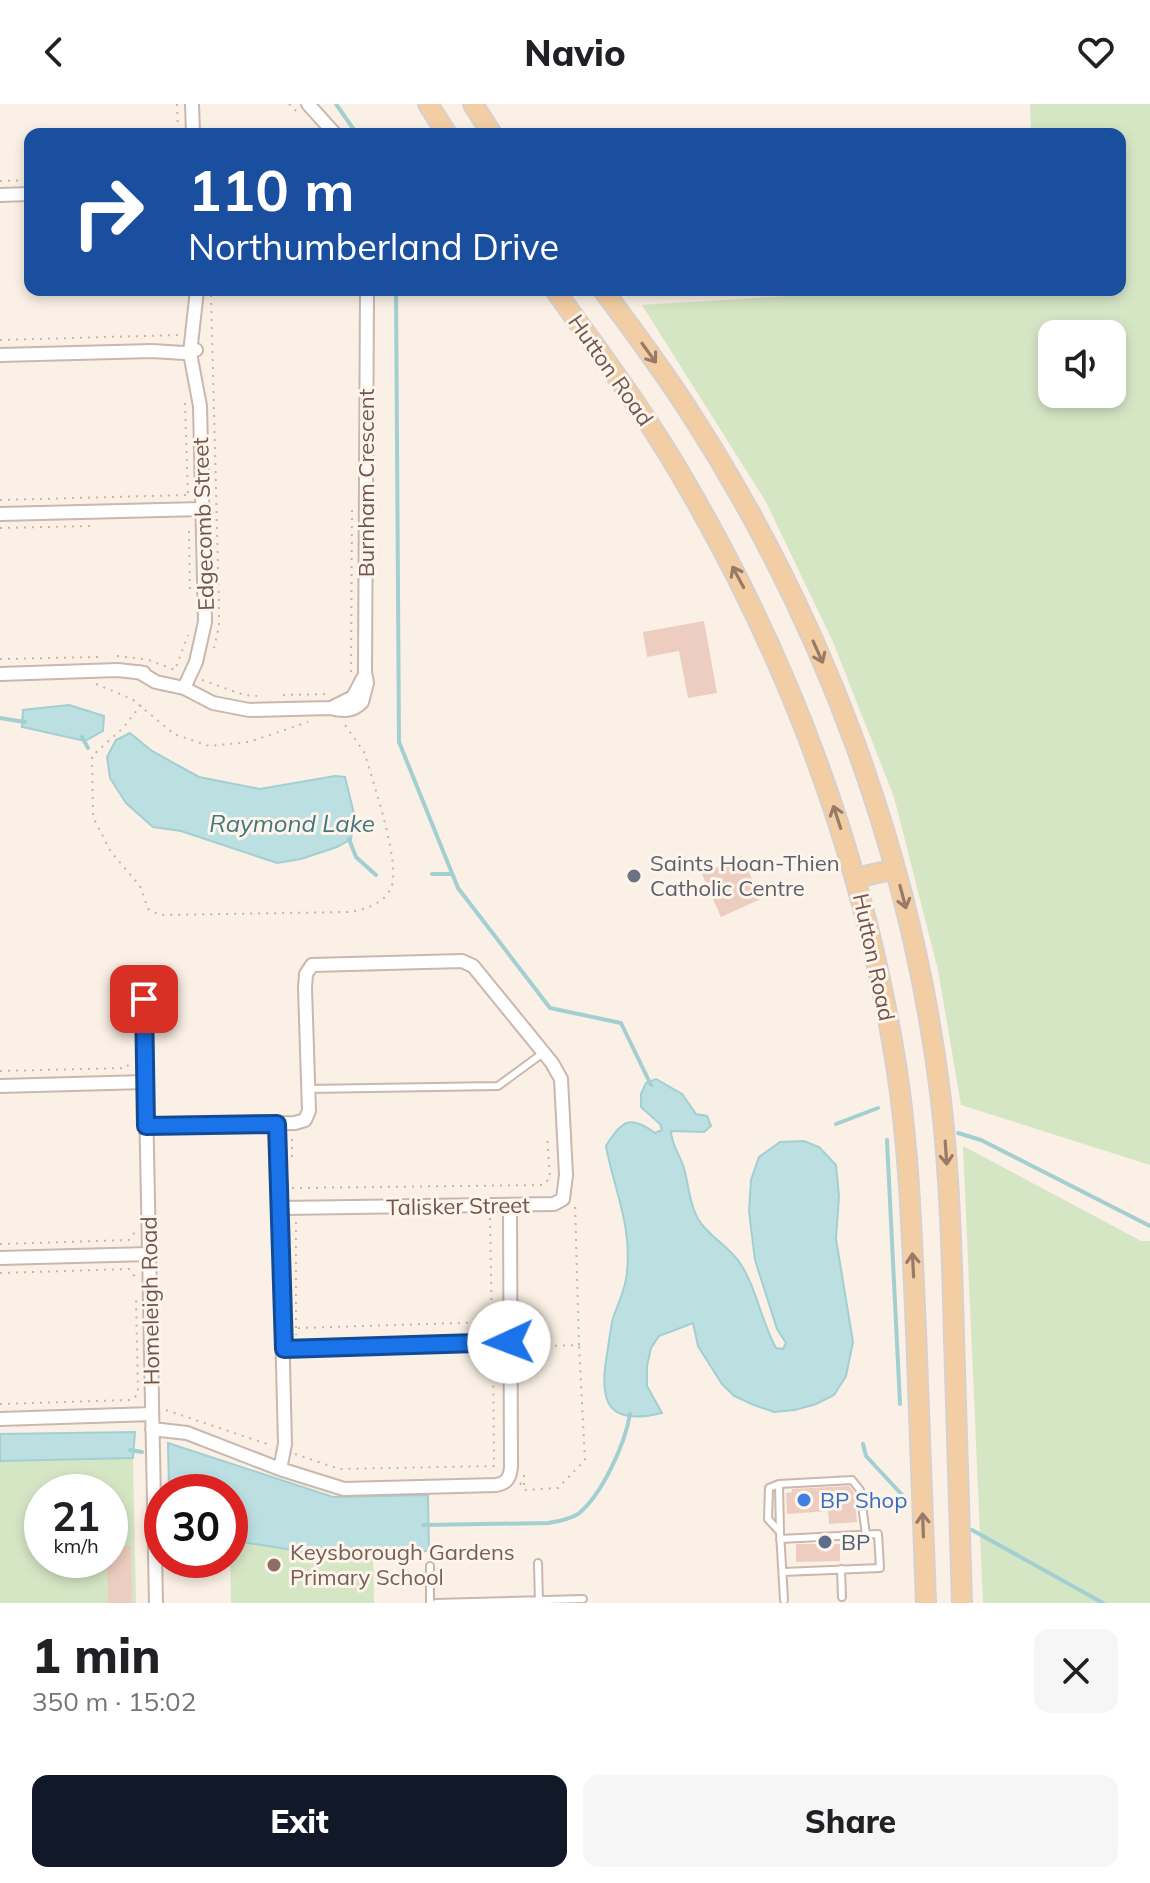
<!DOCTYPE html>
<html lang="en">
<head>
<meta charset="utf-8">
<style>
	:root { --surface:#fff; --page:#f6f6f6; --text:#202124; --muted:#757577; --accent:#111827 }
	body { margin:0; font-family:Mulish,sans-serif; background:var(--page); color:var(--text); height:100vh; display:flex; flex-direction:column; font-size:30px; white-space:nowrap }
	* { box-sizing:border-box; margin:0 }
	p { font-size:26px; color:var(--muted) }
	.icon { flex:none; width:44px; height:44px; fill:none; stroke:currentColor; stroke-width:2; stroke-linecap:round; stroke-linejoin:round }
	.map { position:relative; height:1499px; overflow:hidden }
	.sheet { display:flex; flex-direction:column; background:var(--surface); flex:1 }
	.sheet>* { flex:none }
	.hud { position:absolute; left:24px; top:24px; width:1102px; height:168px; border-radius:16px; box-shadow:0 4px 12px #0003; background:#1a4fa0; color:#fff; overflow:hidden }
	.tools { position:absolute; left:1038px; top:216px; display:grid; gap:16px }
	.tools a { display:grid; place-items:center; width:88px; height:88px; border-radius:16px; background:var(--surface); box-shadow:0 4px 12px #0003; font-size:40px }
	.speed { position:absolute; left:24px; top:1370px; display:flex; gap:16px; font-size:40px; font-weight:700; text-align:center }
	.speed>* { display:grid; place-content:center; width:104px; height:104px; border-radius:50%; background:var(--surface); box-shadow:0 4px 12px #0003; line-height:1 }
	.speed small { font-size:20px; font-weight:400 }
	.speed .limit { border:12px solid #d22; background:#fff; color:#111 }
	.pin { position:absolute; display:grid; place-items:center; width:68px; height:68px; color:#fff; margin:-34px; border-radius:16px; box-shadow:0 4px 12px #0006 }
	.me { position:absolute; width:88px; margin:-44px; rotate:268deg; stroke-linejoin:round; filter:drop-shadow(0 0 6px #0008) }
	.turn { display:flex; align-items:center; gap:28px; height:168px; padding:0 32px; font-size:36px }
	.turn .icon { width:104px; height:104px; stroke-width:2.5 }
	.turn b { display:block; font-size:56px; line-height:68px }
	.round { display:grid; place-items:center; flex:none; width:84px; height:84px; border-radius:16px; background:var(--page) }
	.head { display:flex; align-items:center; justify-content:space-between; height:136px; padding:0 32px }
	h1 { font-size:48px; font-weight:800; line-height:60px }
	.button { display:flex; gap:16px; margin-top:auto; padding:16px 32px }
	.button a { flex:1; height:92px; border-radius:16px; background:var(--accent); color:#fff; font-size:32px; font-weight:800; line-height:92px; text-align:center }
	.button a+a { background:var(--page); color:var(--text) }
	header { display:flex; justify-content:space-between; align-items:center; height:104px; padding:0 32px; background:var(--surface); font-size:36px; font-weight:800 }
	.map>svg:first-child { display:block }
</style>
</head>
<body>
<header><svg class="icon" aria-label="back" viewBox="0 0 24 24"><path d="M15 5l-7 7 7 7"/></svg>Navio<svg class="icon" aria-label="heart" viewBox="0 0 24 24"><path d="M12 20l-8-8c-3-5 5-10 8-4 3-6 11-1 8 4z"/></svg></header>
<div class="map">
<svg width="1150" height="1499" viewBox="0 0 1150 1499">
	<rect width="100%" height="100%" fill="#faf0e5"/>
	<path fill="#d5e6c5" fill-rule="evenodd" d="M1030,0h120v1061l-189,-60 -23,-135 -44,-173 -61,-155 -67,-140 -124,-197 242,-15h236v-156h-89zM1112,230v60h-60v-60z
		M963,1042l178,95h9v362h-167z
		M133,1354l3,145h-136v-142zM42,1388h68v68h-68z
		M373,1435l1,64h-143l-1,-61z"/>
	<path fill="#bcdfe2" stroke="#a3cfd2" stroke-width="2" d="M69,601l35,11 -1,15 -18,10 -63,-14 1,-17z
		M130,629l22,18 47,26 61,12 75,-13 10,1 10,41 -4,21 -14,8 -36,12 -24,4 -96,-32 -28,-4 -27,-24 -16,-25 -3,-21 9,-17z
		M656,975l26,15 14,20 11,2 4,10 -7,6 -33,-1c0,12 8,23 12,34 6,18 5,36 15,54 11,18 31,27 42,44 17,26 21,58 36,85l7,1 3,-6 -9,-14 -22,-69 -6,-49 2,-31 8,-23 21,-15 24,-1 15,6 17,18 3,31 -3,43 17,103 -7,34 -12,19 -18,9 -21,6 -21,2 -20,-7 -20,-9 -12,-12 -24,-38 -5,-23 -34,13 -8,12 -4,18v20l15,27c-53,13 -64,-9 -55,-59 2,-11 3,-24 6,-36 5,-15 13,-29 14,-46 5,-48 -13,-82 -21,-126 15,-25 24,-32 49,-13l7,-3 -2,-6 -19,-17v-13l5,-11z
		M135,1328l-2,26 -133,3v-27z
		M168,1339l165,54 95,-2 1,56 -105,4 -94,-15v-48h-61z"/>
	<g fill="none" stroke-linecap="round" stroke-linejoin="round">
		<path stroke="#a3cfd2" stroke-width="4" d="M336,0l21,30
			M396,186l3,452 59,146 92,120 71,15 30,62
			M0,614l25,4
			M82,633l6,11
			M349,735l7,18 20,18
			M432,770h20
			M836,1020l42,-16
			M958,1029l23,7 169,86
			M887,1036l13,264
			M863,1340l3,12 39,42 -7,6
			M130,1346l12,2
			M423,1421l125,-2c11,-2 20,-3 30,-9 24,-19 47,-70 52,-100
			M972,1426l131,73"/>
	</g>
	<path fill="#edcdbf" d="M704,517l13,72 -29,5 -9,-47 -32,6 -4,-25z
		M742,752l19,43 -40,18 -19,-43z
		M849,1382l5,6 3,30 -28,2 -1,-13 -41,3 -1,-21 6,-1v-3z
		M796,1440h44v17l-44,1z
		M110,1442h21l1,57h-24l-1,-43h3z"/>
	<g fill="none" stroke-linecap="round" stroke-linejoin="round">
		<g stroke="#cab7ad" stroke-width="10">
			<path id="service" d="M308,985l190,-3 45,-33
				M779,1380l-10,4 -1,31 12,13 4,68
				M780,1428l-1,-48 73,-4 8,10 6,45
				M780,1435l98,-5 2,34 -97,4
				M538,1459l1,40
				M430,1462v37
				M841,1465l1,28
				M436,1499l147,-4"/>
		</g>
		<g stroke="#cab7ad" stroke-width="16">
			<path id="minor" d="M192,0l1,30
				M308,0l27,30
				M0,91l30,-1
				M0,251l152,-4 32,2 12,-3
				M0,410l202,-5
				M139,568l17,10 28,6 29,15 36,7 81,-2c13,3 22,4 32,-6l5,-19 -2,-11 2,-382
				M0,570l118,-4 26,3
				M184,584l12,-26 9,-40 -5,-216 -10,-53 7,-63
				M331,604l22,-11 10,-19
				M144,895l12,604
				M0,982l146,-4
				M277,1020l8,320 -5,25
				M146,1022l149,-3 10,-3 4,-9 -4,-123 1,-14 6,-9 150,-4 11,5 79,97 9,16 5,96 -3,24 -9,5 -273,4
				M0,1154l149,-4
				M284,1245l225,-7
				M0,1315l152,-5
				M152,1325l35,4 93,36 64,20 152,-4c11,-2 14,-7 15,-18l-1,-262"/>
		</g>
		<g stroke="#d7d0cd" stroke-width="22">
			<path id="primary" d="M428,0l19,30
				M473,0l19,30
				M555,186c43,61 89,121 126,185 109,185 183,384 216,596 13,86 15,172 19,259 3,91 7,182 10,273
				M603,186c32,43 64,86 93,132 130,204 216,437 245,678 9,79 11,158 13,237 3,89 5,177 8,266
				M856,774l39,-9"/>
		</g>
		<path stroke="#d1b1a3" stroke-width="2" stroke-dasharray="2 6" stroke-linecap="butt" d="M177,0l1,30
			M289,0l8,8
			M0,77l30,-1
			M182,186v7
			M211,191l8,311v20l-5,22
			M0,236l179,-5
			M185,299l3,94
			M0,396l187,-5
			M0,424l91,-2
			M189,427l1,62
			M117,552l26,3
			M0,555l99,-2
			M149,556l26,10 13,-35
			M351,568l1,-166
			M202,576l42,15 13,1
			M96,580l36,15 42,35 35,12 40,-4 59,-20
			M283,591l46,-1
			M141,601l-18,23 -31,28 1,61 18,35 29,34 8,23 12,6 188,-3c16,-2 36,-8 43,-24 10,-23 -16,-99 -23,-124l-4,-12 -21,-30
			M0,967l126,-3 5,-7
			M292,1035v19
			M292,1084l251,-3 7,-7 -3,-43
			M490,1114l2,110
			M296,1118v113
			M0,1140l129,-4 6,-8
			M0,1169l129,-4 7,9
			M298,1224l193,-6
			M523,1243l56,-2 -4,-141
			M0,1300l132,-4 6,-6 -2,-98
			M166,1306l104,35
			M295,1350l44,15 155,-3 -1,-112
			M524,1371v12
			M520,1379l6,7 32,-2 27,-28 -6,-114"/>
		<use href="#service" stroke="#fff" stroke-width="6"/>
		<use href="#minor" stroke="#fff" stroke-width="12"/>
		<use href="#primary" stroke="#f3cea4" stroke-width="18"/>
	</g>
	<defs><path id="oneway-shaft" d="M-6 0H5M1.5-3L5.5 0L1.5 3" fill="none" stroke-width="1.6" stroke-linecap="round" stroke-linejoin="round" transform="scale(2)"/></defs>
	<g stroke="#977a67">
		<use href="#oneway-shaft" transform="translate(649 249) rotate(54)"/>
		<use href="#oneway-shaft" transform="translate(738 473) rotate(-118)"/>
		<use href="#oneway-shaft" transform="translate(818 548) rotate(66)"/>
		<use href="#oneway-shaft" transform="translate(837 713) rotate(-108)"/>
		<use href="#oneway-shaft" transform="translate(903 793) rotate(75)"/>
		<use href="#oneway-shaft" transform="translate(946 1049) rotate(86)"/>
		<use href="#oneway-shaft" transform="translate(913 1161) rotate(-93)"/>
		<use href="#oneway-shaft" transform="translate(923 1421) rotate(-92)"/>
	</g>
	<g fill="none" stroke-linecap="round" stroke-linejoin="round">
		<g stroke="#114b97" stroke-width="20">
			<path id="route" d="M144,895l2,127 131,-2 7,225 225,-7"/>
		</g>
		<use href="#route" stroke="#1a73e8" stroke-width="14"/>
	</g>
	<circle fill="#6b7280" stroke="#fdf4eb" stroke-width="3" cx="634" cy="772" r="8"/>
	<circle fill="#3f7fe0" stroke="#fdf4eb" stroke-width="3" cx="804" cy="1396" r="8"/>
	<circle fill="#5c6f8a" stroke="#fdf4eb" stroke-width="3" cx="825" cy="1438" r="8"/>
	<circle fill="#8d6e63" stroke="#fdf4eb" stroke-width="3" cx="274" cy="1461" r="8"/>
	<g text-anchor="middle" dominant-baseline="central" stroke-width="6" stroke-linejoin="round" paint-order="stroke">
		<g font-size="22" fill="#70564d" stroke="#fdf4eb">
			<text transform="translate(611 266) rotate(55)">Hutton Road</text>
			<text transform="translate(366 379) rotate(-90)">Burnham Crescent</text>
			<text transform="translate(203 420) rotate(-92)">Edgecomb Street</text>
			<text transform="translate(874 853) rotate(78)">Hutton Road</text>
			<text transform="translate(458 1102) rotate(-1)">Talisker Street</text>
			<text transform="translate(150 1197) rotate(-91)">Homeleigh Road</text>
		</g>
		<g font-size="22" fill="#5b616d" stroke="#fdf4eb" text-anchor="start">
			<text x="650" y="759">Saints Hoan-Thien<tspan x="650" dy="25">Catholic Centre</tspan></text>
		</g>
		<g font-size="22" fill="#366cbe" stroke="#fdf4eb" text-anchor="start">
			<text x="820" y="1396">BP Shop</text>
		</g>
		<g font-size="22" fill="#4e5e75" stroke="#fdf4eb" text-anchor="start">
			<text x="841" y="1438">BP</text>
		</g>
		<g font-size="22" fill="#785e54" stroke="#fdf4eb" text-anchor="start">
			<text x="290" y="1448">Keysborough Gardens<tspan x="290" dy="25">Primary School</tspan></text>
		</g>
		<g font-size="24" font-style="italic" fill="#46777b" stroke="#fdf4eb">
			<text x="292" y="719">Raymond Lake</text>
		</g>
	</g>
</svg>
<div class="tools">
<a><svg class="icon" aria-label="sound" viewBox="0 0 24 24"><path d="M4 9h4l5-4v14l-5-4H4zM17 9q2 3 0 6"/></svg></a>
</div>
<div class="speed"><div>21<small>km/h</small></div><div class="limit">30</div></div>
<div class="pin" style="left:144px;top:895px;background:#d93025"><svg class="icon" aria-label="arrive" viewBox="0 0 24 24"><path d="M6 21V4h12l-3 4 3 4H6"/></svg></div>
<svg class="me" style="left:509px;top:1238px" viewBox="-20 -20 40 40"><circle r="19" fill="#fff"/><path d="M0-13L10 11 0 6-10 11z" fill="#1a73e8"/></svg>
<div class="hud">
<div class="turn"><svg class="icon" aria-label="right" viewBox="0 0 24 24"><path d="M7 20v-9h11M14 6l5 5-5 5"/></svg><div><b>110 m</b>Northumberland Drive</div></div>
</div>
</div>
<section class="sheet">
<div class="head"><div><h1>1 min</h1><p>350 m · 15:02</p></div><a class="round"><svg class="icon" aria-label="close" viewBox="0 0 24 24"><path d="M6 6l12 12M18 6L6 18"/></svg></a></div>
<div class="button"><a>Exit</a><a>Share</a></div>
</section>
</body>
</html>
